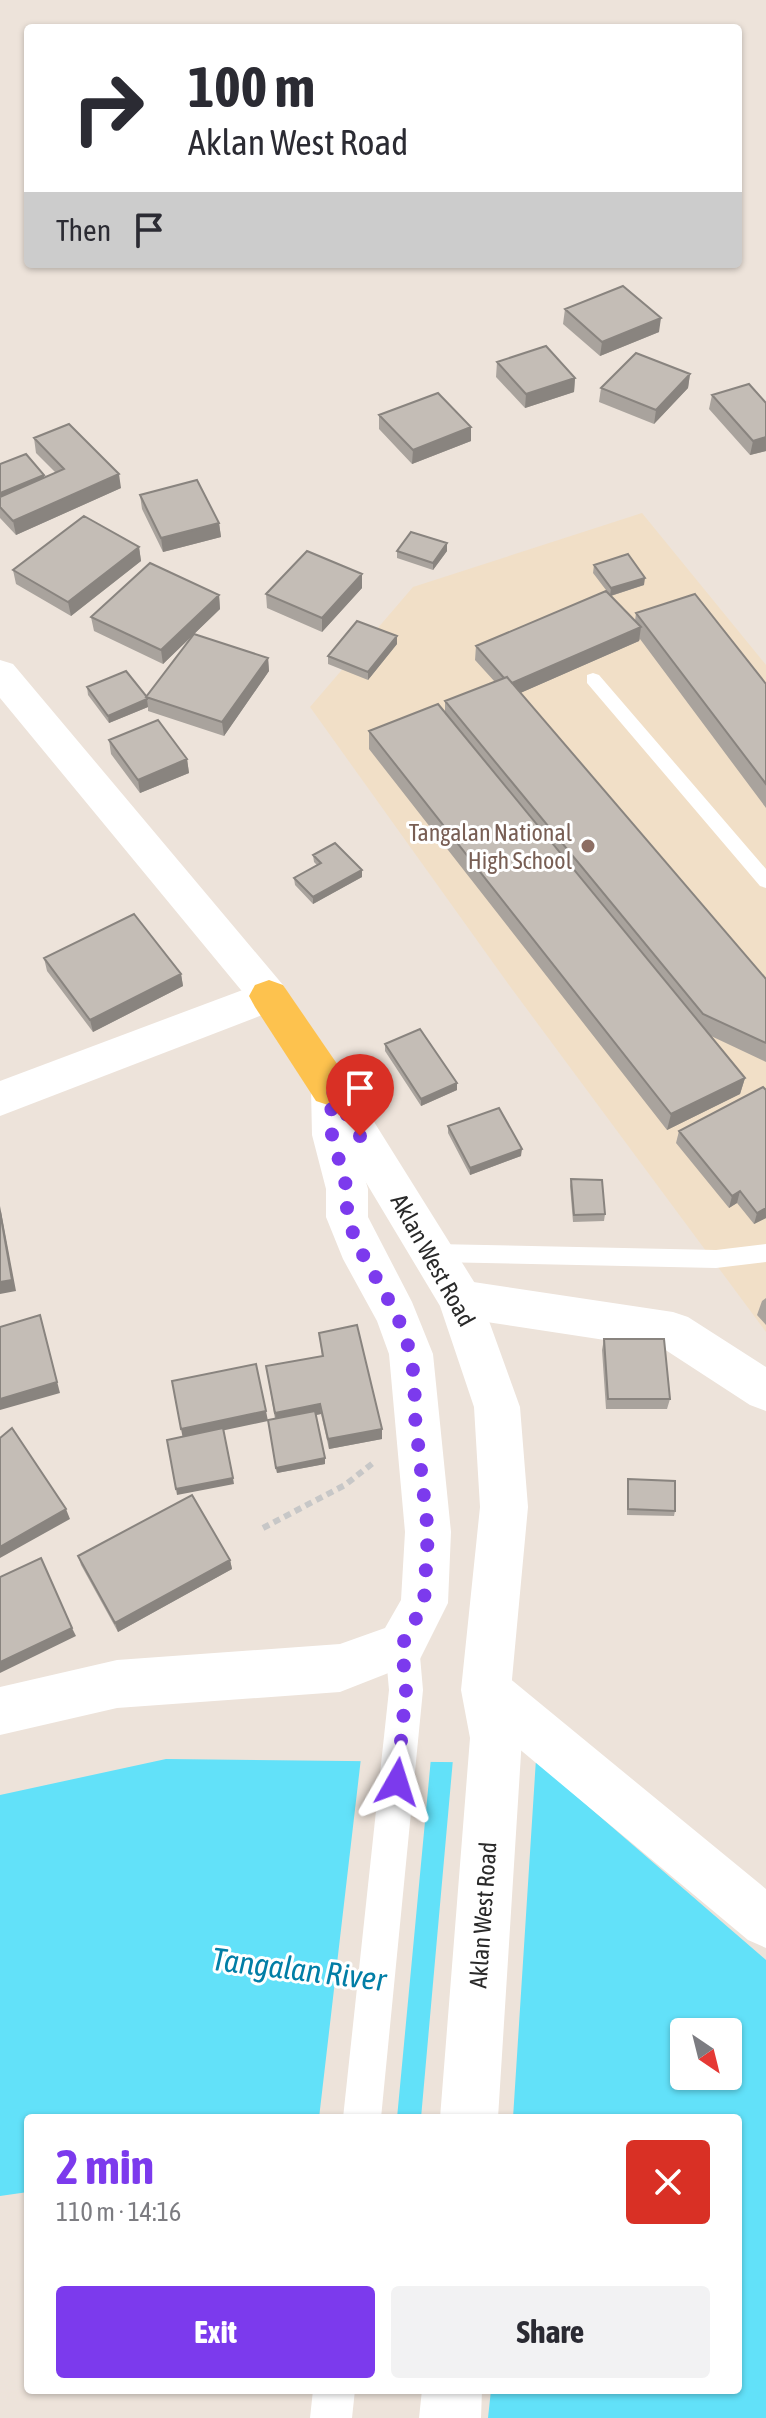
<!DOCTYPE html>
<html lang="en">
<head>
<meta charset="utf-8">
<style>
	:root { --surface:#fff; --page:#f2f2f3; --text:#2b2b33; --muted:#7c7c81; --accent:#7c3aed }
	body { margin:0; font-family:"Asap Condensed",sans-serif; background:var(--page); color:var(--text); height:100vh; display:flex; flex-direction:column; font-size:30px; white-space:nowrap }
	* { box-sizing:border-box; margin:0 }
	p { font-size:26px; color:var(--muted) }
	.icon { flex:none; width:44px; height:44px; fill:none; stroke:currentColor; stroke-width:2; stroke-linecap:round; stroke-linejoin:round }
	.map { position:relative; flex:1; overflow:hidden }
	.drawer { position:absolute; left:24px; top:2114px; width:718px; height:280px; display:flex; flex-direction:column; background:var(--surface); border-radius:8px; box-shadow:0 2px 6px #0004 }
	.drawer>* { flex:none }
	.banner { position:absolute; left:24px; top:24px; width:718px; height:244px; border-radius:8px; box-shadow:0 2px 6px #0004; background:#fff; color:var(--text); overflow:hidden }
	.needle { width:52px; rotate:145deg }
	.tools { position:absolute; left:670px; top:2018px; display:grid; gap:16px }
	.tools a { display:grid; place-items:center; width:72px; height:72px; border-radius:8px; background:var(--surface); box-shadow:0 2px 6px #0004; font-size:40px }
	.pin { position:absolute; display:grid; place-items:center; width:68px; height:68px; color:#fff; margin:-82px -34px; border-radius:50% 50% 50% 0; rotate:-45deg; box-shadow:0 0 8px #0007 }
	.pin .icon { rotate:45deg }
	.me { position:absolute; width:88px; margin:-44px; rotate:6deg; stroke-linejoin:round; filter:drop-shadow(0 0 6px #0008) }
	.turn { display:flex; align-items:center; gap:28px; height:168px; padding:0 32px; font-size:36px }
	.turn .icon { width:104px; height:104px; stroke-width:2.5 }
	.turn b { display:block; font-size:56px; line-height:68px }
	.then { display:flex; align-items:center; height:76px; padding:0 32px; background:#0003; gap:16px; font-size:30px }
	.round { display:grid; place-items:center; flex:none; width:84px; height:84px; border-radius:8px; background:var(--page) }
	.head { display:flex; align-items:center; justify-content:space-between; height:136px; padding:0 32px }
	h1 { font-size:48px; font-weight:700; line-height:60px; color:var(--accent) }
	.button { display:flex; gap:16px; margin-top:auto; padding:16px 32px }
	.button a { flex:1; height:92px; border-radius:8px; background:var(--accent); color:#fff; font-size:32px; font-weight:700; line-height:92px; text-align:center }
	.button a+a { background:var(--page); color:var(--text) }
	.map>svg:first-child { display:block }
</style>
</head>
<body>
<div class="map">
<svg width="766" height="2418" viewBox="0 0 766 2418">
	<rect width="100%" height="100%" fill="#ede3da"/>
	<path fill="#f1dfc7" d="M642,513l124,152v667l-257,-347 -199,-278 103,-120z"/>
	<path fill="#62e1f9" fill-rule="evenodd" d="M166,1759l372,4 228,197v458h-278l3,-28h247v-272h-710v74l-28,4v-401zM684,2032h44v44h-44z"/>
	<path fill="#ede3da" d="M361,1758h70l-34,360h-78z
		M453,1759h83l-23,359h-92z"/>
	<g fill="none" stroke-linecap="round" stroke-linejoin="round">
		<path stroke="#c7c7c7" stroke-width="6" stroke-dasharray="7 5" stroke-linecap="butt" d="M263,1528l82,-43 28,-22"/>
		<path fill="#fff" fill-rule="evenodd" d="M593,673l6,2 167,194v19l-6,-2 -173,-203v-8z
			M435,1244l281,6 50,-6v18l-50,6 -281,-6 -7,-3 -3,-6 3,-6z"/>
		<path fill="#fff" fill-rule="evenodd" d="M402,1628l12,5 5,12 4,45 -42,428h-38l46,-428 -4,-45 5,-12z
			M313,2390h42l-3,28h-42z"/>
		<path fill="#fff" fill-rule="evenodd" d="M331,1073l14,4 6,12 1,46 16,54v28l44,85 21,52 18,178 -3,71 -29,58 -79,31 -223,16 -117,27v-48l117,-27 223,-16 45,-16 16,-28 4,-68 -16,-178 -12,-33 -34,-62 -17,-42v-28l-14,-54 -1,-46 6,-12z
			M460,1280l213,32 15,5 78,50v44l-16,-6 -86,-56 -204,-31 -15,-6 -7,-13 7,-13z
			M486,1666l17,7 263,216v59l-18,-8 -279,-233 -7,-17 7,-17z"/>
		<path fill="#fff" fill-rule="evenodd" d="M269,980l14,5 6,11 -6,11 -283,109v-35z"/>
		<path fill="#fff" fill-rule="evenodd" d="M0,660l13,4 270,321 6,11 -6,11 -14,5 -14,-5 -255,-309z
			M331,1072l15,5 130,208 44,122 8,100 -17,183 11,48 -24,380h-58l30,-380 -9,-48 19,-183 -6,-100 -34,-101 -130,-217 6,-12z
			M422,2390h60l-1,28h-62z"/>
		<path fill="#fdc24e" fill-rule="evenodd" d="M269,980l14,5 63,92 6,12 -6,12 -15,5 -15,-5 -61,-94 -6,-11 6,-11z"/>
	</g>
	<path fill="#a9a39d" d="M565,309l94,23 -59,24 -37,-32z
		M497,362l78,16 -1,14 -49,16 -29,-31z
		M690,374l-2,14 -34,36 -55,-22 2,-14z
		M712,395l54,8v48l-16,4 -41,-46z
		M379,415l92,12v14l-59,23 -33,-35z
		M34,438l87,50 -105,47 -16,-17v-54l44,13 12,-4 -20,-20z
		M140,495l79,28 2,14 -58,15 -21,-43z
		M139,547l2,14 -70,55 -55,-32 -3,-14z
		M397,551h50l-14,19 -36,-12z
		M594,565l50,20 -33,11 24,25 1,-8 130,71v124l-126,-169 -1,2 -119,52 246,286v83l-55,-26 34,42 -5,16 -73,36 -298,-381v-18l76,-18v-12l50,-19 -20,-22 1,-14 133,-52 -16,-21z
		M362,574v14l-40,44 -55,-24 -1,-14z
		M219,595l1,14 -26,25 74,24 1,13 -45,65 -76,-25v-4l-39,16 -21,-28 -1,-8 60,10 45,-61 -29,28 -69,-33 -3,-14z
		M397,644l-29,36 -40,-16v-8z
		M109,740l78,19 2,14 -49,20 -29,-39z
		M313,855l49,15v7l-49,27 -18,-19 -1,-7 23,-13 -3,-3z
		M44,958l137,16 2,12 -90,46 -46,-61z
		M385,1044l72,39v7l-36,16 -36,-55z
		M448,1126l73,30 -51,19 -22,-42z
		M679,1131l87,87 -12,6 -17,-21 -8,5 -53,-65z
		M571,1179l34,35 -1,7 -31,1 -3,-36z
		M766,1298v27l-9,-10 5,-14z
		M319,1333l63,96v10l-53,10 -8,-35 -5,1 9,49 -48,9 -9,-53 7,-1 -9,-53 56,-10z
		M604,1339l66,60 -3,10h-61l-4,-59z
		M628,1479l47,32 -1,5 -47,-1v-30z
		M78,1556l152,4 2,9 -114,63 -37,-67z"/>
	<path fill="#89847f" d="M661,318l-2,14 -59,24 2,-14z
		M690,374l-2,14 -34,36 2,-14z
		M575,378l-1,14 -49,16 1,-14z
		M471,427v14l-59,23 1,-14z
		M766,437v14l-16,4 3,-14z
		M119,474l2,14 -105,47 -3,-14z
		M44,475l1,8 -45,18v-8z
		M219,523l2,14 -58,15 -2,-14z
		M447,543v8l-14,19v-7z
		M139,547l2,14 -70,55 -3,-14z
		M362,574v14l-40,44v-14z
		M645,578l-1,7 -34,11 1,-8z
		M219,595l1,14 -57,55 -2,-14z
		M641,627l-2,14 -130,57 1,-14z
		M397,636v8l-29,36v-8z
		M268,658l1,13 -45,65 -2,-14z
		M147,699l1,8 -39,16 -1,-7z
		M187,759l2,14 -49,20 -2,-13z
		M362,870v7l-49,27v-7z
		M181,974l2,12 -90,46 -3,-12z
		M745,1078l-5,16 -73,36 4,-16z
		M457,1083v7l-36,16v-7z
		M522,1149l-1,7 -51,19v-7z
		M740,1191l-3,12 -8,5 3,-12z
		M0,1206l16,85 -16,3z
		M766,1208v10l-12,6 3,-11z
		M43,1326l17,67 -60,17v-11z
		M320,1404l1,10 -45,9 -1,-10z
		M266,1411l2,10 -85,18 -2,-10z
		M382,1429v10l-53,10 -1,-10z
		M325,1458v6l-48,9 -1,-5z
		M233,1478l1,6 -57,11 -1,-6z
		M66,1509l4,10 -70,39v-11z
		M230,1560l2,9 -114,63 -3,-9z
		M72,1628l4,8 -76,37v-11z"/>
	<path fill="#c4bdb6" stroke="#89847f" stroke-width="2" d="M623,286l38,32 -59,24 -37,-33z
		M546,346l29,32 -49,16 -29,-32z
		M636,353l54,21 -34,36 -55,-22z
		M749,384l17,19v34l-13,4 -41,-46z
		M438,393l33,34 -58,23 -34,-35z
		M69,424l50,50 -106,47 -13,-14v-10l64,-28 -30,-31z
		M26,454l18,21 -44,18v-29z
		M197,480l22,43 -58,15 -21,-43z
		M84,516l55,31 -71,55 -55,-32z
		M411,532l36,11 -14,20 -36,-12z
		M307,551l55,23 -40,44 -56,-24z
		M628,554l17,24 -34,10 -17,-23z
		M150,563l69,32 -58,55 -70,-33z
		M606,591l35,36 -129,56 -5,-6 -3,1 -28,-32z
		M695,594l71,90v100l-130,-171z
		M357,621l40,15 -29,36 -40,-16z
		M194,634l74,24 -46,64 -76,-25z
		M126,671l21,26v2l-39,17 -21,-29z
		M507,677l259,302v64l-63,-29 -258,-313z
		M438,704l307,374 -74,36 -302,-383z
		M158,720l29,39 -49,21 -29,-40z
		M335,843l27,27 -49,27 -19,-19 27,-15 -8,-8z
		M134,914l47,60 -91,46 -46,-62z
		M420,1029l37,54 -36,16 -36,-55z
		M763,1087l3,3v118l-9,5 -17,-22 -8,5 -53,-65z
		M499,1108l23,41 -52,19 -22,-42z
		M571,1179l31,1 3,34 -31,1z
		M0,1212l12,68 -12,2z
		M40,1315l17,67 -57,17v-72z
		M357,1325l25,104 -54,10 -8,-35 -45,9 -9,-47 57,-10 -4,-23z
		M604,1339h60l6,60h-62z
		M256,1364l10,47 -85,18 -9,-48z
		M315,1411l10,47 -49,10 -8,-48z
		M12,1428l54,81 -66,38v-109z
		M223,1428l10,50 -57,11 -9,-49z
		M628,1479l47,2v30l-47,-2z
		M192,1495l38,65 -115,63 -37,-67z
		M41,1558l31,70 -72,34v-85z"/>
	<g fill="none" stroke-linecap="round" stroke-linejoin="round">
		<path stroke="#7c3aed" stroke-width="14" stroke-dasharray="0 25.2" d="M360,1136l-29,-47 1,46 15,54v28l11,29 39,69 14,39 4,33 -1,21 14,124 -4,71 -22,42 4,45 -9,92"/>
	</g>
	<circle fill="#8d6e63" stroke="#fff" stroke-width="3" cx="588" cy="846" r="8"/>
	<g text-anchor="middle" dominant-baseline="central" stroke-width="6" stroke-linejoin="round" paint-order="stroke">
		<g font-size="24" fill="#785e54" stroke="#fff" text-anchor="end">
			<text x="572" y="832">Tangalan National<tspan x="572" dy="28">High School</tspan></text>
		</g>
		<g font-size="24" fill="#292929" stroke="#fff">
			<text transform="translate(433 1260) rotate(61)">Aklan West Road</text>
			<text transform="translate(483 1915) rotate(-86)">Aklan West Road</text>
		</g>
		<g font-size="32" font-style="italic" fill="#017ea6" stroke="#fff">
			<text transform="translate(299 1969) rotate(7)">Tangalan River</text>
		</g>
	</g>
</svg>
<div class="tools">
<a><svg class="needle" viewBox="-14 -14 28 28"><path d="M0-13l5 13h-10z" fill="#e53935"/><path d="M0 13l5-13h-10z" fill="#7c7c81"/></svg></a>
</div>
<div class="pin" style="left:360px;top:1136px;background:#d93025"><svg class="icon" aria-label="arrive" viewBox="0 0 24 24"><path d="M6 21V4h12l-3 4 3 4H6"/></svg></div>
<svg class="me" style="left:397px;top:1782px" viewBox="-20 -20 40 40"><path d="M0-17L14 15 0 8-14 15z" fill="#7c3aed" stroke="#fff" stroke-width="4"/></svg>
<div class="banner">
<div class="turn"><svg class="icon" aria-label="right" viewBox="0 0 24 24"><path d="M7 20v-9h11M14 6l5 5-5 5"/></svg><div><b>100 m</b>Aklan West Road</div></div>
<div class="then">Then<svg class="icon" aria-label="arrive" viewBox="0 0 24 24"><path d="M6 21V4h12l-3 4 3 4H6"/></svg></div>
</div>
<section class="drawer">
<div class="head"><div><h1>2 min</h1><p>110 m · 14:16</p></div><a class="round" style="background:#d93025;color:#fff"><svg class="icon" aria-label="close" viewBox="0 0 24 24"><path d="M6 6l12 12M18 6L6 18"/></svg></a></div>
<div class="button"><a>Exit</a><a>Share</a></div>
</section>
</div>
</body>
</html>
